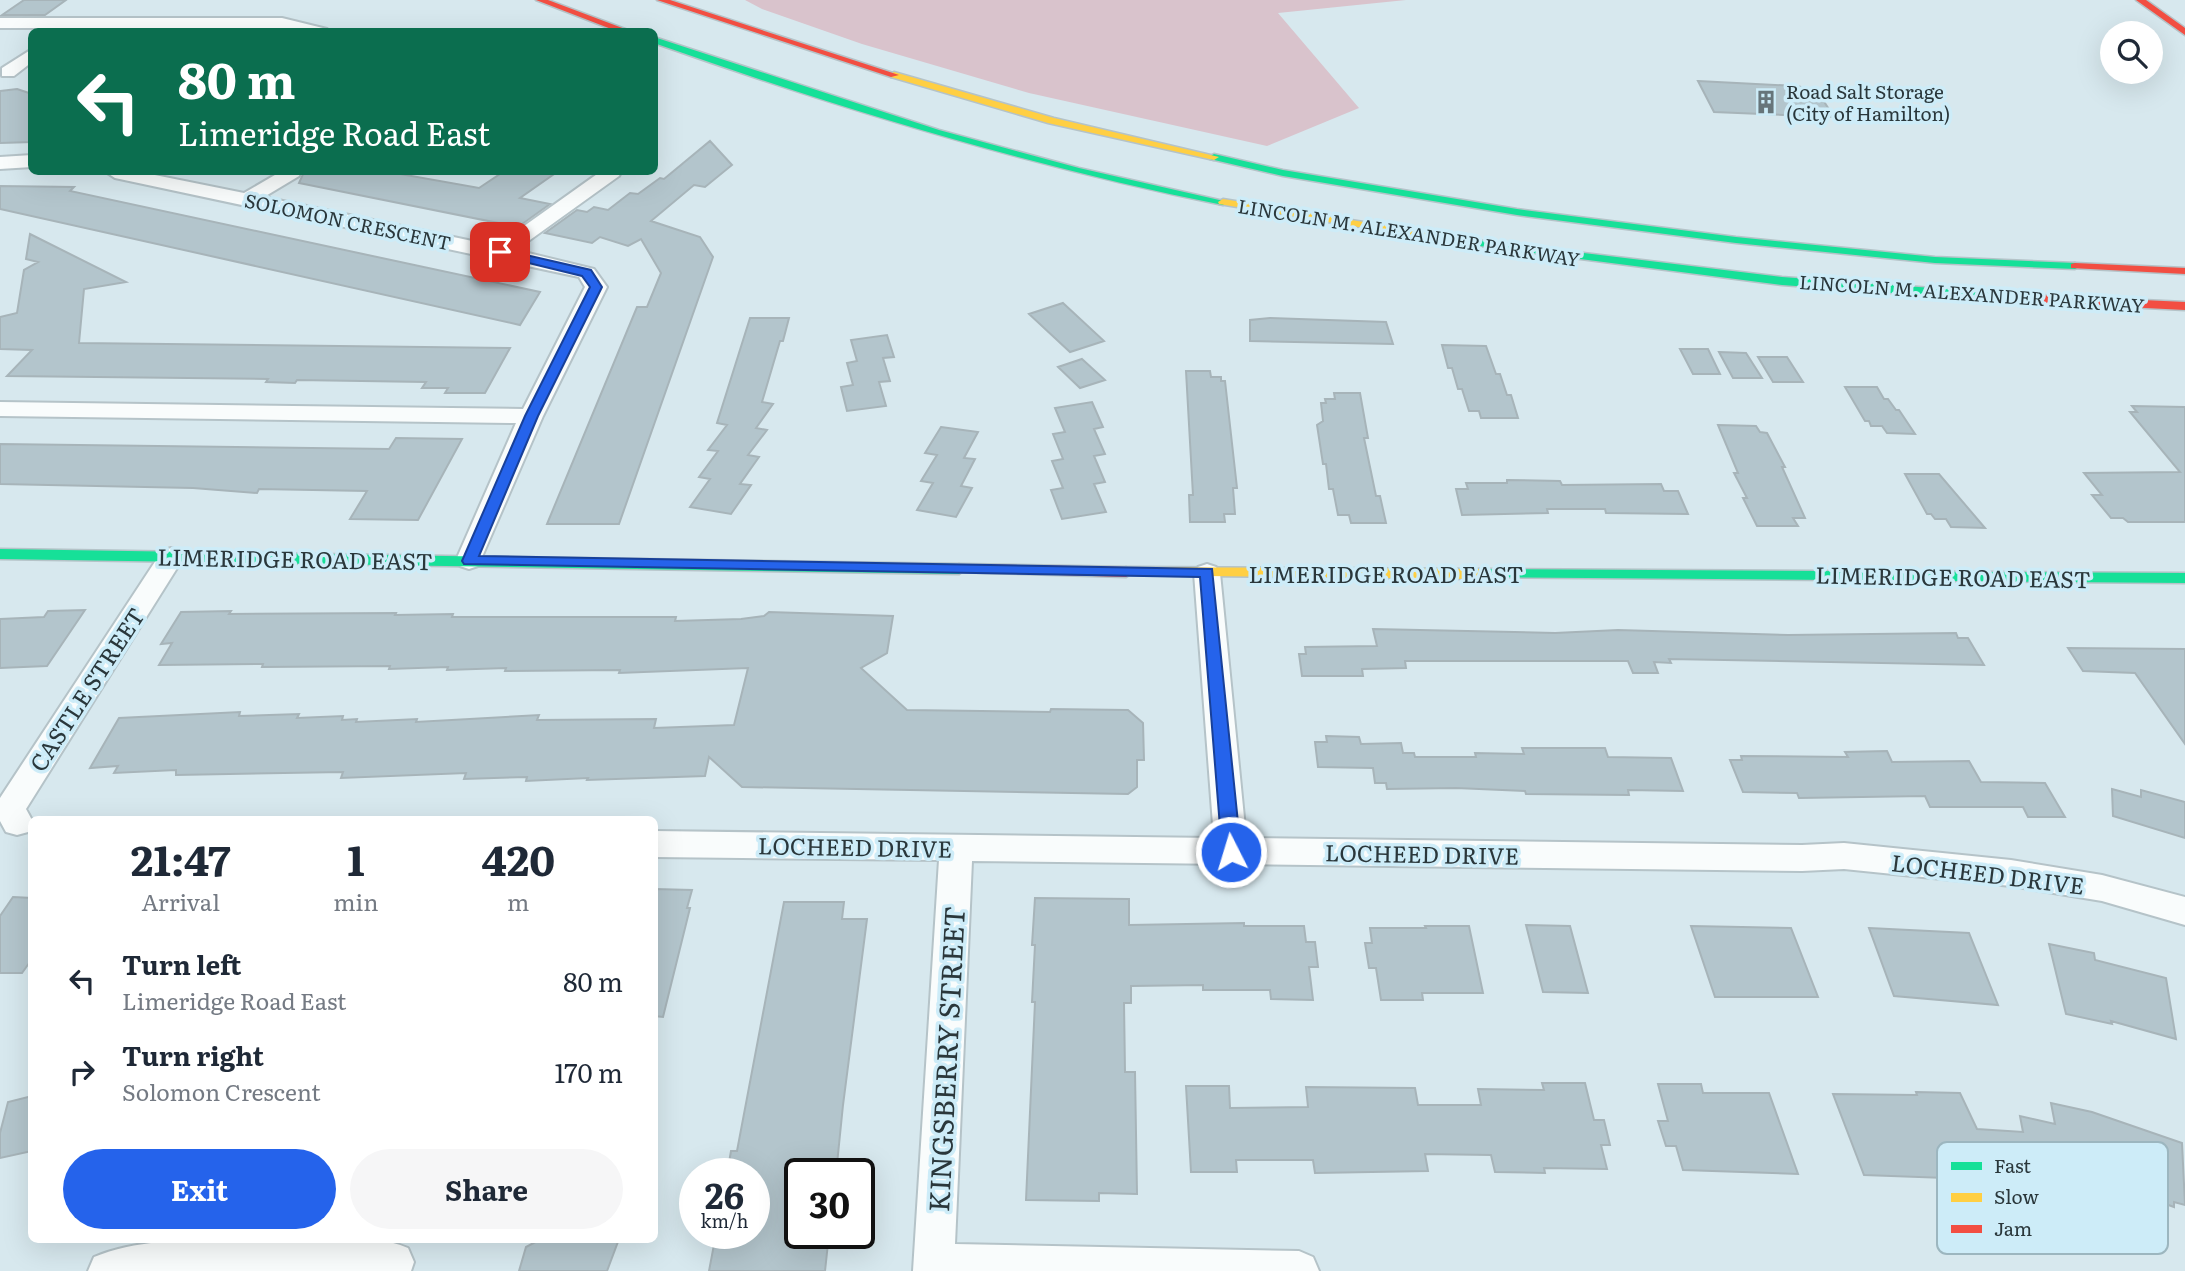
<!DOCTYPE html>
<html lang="en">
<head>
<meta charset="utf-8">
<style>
	:root { --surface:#fff; --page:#f6f6f7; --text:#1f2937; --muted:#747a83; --accent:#2563eb }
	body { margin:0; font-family:Literata,serif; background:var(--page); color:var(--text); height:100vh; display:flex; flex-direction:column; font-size:26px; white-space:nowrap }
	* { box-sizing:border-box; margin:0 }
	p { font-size:23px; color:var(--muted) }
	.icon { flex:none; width:38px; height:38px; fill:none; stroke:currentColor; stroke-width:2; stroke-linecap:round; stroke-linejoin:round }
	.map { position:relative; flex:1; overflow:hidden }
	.drawer { position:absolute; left:28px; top:816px; width:630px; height:427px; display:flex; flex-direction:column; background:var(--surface); border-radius:10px; box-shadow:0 7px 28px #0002 }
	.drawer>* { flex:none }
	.banner { position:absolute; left:28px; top:28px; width:630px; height:147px; border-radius:10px; box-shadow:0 7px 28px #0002; background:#0b6e4f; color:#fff; overflow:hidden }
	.tools { position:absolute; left:2100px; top:21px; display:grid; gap:14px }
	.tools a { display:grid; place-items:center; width:63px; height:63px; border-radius:50%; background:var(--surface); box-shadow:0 7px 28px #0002; font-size:35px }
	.speed { position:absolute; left:679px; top:1158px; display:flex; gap:14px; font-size:35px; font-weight:700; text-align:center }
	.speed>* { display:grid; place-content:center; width:91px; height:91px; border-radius:50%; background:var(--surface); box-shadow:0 7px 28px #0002; line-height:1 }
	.speed small { font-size:18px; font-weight:400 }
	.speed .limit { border:4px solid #111; border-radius:10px; background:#fff; color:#111 }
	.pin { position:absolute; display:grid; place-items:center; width:60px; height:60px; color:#fff; margin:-30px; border-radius:14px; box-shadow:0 4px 10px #0006 }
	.me { position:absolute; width:77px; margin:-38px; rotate:355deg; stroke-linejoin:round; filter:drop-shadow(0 0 5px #0008) }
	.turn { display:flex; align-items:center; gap:24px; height:147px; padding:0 35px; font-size:32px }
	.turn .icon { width:91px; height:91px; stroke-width:2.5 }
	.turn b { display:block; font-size:49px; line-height:60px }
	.eta { display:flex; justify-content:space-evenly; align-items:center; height:119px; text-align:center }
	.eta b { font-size:42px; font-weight:700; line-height:49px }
	.primary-button { display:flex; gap:14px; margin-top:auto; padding:14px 35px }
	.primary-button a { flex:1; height:80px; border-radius:42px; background:var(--accent); color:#fff; font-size:28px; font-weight:700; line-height:80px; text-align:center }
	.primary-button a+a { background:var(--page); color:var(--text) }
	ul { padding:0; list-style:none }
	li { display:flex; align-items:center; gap:21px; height:91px; padding:0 35px }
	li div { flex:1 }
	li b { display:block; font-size:26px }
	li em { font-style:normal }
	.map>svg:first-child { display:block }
</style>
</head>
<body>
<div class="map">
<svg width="2185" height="1271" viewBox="0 0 2185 1271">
	<rect width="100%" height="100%" fill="#d7e8ee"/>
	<path fill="#d9c3cc" d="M745,0h661l-128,13 81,95 -92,38 -238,-53 -167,-49 -100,-35z"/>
	<path fill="#b3c5cc" stroke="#a7b4b9" stroke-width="2" d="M24,0h42l-21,15h-43z
		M1698,81l99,5 20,5 17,26 -120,-5z
		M17,89l15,5v48l-32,1v-52z
		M710,141l22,24 -27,22 -11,-2 -43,36 49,16 13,20 -94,267h-72l90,-217h10l14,-34 -20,-34 -13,7 -28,-9 -8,6 -47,-10 32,-23 10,2 7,-5 14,3 22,-17 8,1 22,-16 4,1z
		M304,172h85l90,16 24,-16h54l-37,26 30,6 -32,23 -219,-44z
		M0,186l74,1 -4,4 470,101 -20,33 -520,-116z
		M30,234l96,48 -42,7 -5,54 431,5 -25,45h-40l3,-5h-26l4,-6 -129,-2 -2,3 -29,-1 2,-3 -261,-3 25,-26 -32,-1v-32l17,-4 7,-43 14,-8 -12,-3z
		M1063,303l41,38 -34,11 -41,-38z
		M750,318h39l-6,23h-3l-18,61 11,2 -17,24 11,2 -19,25 11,2 -19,27 11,1 -20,29 -41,-7 20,-28 -11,-2 19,-26 -10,-1 19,-25 -10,-2z
		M1270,318l116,4 7,22 -143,-3v-21z
		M887,335l7,22 -11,1 7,23 -11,1 7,24 -39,5 -6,-24 12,-2 -6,-22 10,-2 -6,-21z
		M1442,345l44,1 10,28h4l7,21h4l7,23h-37l-2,-7h-10l-7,-22h-4l-6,-21h-4z
		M1680,349h28l12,25h-27z
		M1719,352l27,1 16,25h-29z
		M1758,357h29l16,25h-30z
		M1082,359l23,21 -25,8 -22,-21z
		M1186,371h24l1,6h10v4h4l12,107h-4l2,26h-11l1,8h-35l-1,-27h4z
		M1845,387h32l7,12h4l8,11h3l16,24 -28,-1 -5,-7h-11l-2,-5h-4z
		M1334,393h26l8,45h-4l12,58h4l6,27h-35l-2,-8h-11l-5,-26h-4l-3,-25h-3l-6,-39 6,-4 -2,-18h5l-1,-4h10z
		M1092,402l11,25 -9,2 11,25 -11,2 11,26 -11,2 12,28 -44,7 -11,-29 12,-2 -11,-27 11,-2 -10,-25 12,-2 -10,-24z
		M2132,406l53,1v115h-57l-5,-4h-12l-19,-23h10l-18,-22 96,-1 -50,-60h7z
		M1718,425l38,1 4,6 7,1 18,34h-3l23,51h-12l5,8h-41l-14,-28h4l-13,-25h4z
		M941,427l37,5 -14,26 11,1 -14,27 11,2 -16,29 -39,-7 16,-27 -12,-2 16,-26 -12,-2z
		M396,438l66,1 -44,81 -68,-1 17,-28 -108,-2 -2,4 -64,-5 -193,-4v-40l389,5z
		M1905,474h34l46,54 -34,-1 -5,-8h-11l-4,-5h-4z
		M1507,480l53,1 2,4 99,-1 3,7h14l10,23 -82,-1 -1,-4h-58l1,4 -86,2 -6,-26h12l-2,-6h41z
		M85,610l-38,56 -47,2v-49l44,-2 4,-6z
		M231,611l-2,3 167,-1 -1,2 58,-1 -1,3h224l-1,4 66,-2 23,-3 5,-4 124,4 -6,37 -26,15 46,42 143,2 1,-3 77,1 15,13 1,37h-7v27l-9,7 -386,-7 -33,-30 -4,19 -118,4 1,-2 -62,3 1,-4 -63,2 2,-6 -125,5 2,-6 -167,3v-5l-62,3 4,-7 -28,2 29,-50 121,-6 -1,4 60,-2 -2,4 46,-2 -1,4 15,-1 -1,3 61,-3 -1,3 123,-7 -2,5 119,-1 -2,9 80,-3 14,-57 -129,5 1,-3 -115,1 1,-3 -59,2 1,-3 -59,2 1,-3 -128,1 1,-3 -104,1 13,-22 -11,1 20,-32z
		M1373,629l182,4 63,-3 170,5 168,-2 2,5h10l16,27 -315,-6 2,4 -17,-1 4,11h-25l-5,-12h-223l1,7 -44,1 1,7h-61l-3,-22h7l-1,-7 72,-1z
		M2068,648l117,1v95l-50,-71 -52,-2z
		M1326,736l33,1 2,7 40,-1 2,10h11l1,4h61l-1,-4 49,1 -2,-6h83l3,9 63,1 12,33 -55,-1 1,5 -103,-1 -1,-3 -69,-3 -69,1 -1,-6h-11l-2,-15 -55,-1 -3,-25h12z
		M1887,751l5,11 77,-1 12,21 64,1 20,34h-37l-5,-10h-93l-5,-11 -126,2 -2,-5 -54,-1 -13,-32h12l-1,-4 107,1 -3,-5z
		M2112,789l29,8v-7l44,12v36l-72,-22z
		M654,889l38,1 -5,18h3l-27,109 -9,-1z
		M13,897l19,1v61l-10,14h-22v-57z
		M1035,898l94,1v26l115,-2v3h60l2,16h9l3,25h-9l4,33 -42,-1 -1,-9h-67v-5l-72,1v17h-7l1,69h10l2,122 -38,-1v8l-73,-1 9,-198h-3l3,-57h-3z
		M784,902h60l-2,17h25l-24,186 -7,69h-36v60h29l-4,37h-116l7,-37h38v-60h-27l4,-23h6z
		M1526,925l44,1 18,67 -45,-1z
		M1425,926h44l14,67h-61l1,7h-42l-5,-32h-7l-4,-25h7l-2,-15h56z
		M1691,926l100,2 27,69h-103z
		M1869,928l100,5 29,72 -104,-9z
		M2049,944l45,9 1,7 71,18 10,61 -65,-18 1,3 -46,-10z
		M1542,1083h43l9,37h10l6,25h-9l6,24 -63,-1 1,5 -50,-1 -4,-17 -66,-1 3,17 -113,2 -2,-13h-77l1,12h-46l-5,-86h43l1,22 78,-1 -2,-20 109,1 3,17h63l-3,-16 66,1z
		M1658,1084h43l2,9h66l29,81 -115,-4 -7,-24h-10l-8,-25h10z
		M1916,1092l44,1 17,36 46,3 -3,-16 35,8 -4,-21 41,9 90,31 3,62 -11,-3v5l-58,-21 3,13 -50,-12 -4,-19 -36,-8 -40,-1 11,21 -136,-5 -31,-81 84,1z
		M32,1096v55l-32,7v-25l8,-31z
		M541,1239h78l-12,32h-88l7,-24z"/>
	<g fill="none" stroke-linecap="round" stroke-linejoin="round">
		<g stroke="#b5c3c8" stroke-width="4">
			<path id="street" d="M0,18h282l45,11 2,3h-31l-16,-4h-282z
				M32,49v13l-18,14h-12v-8z
				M32,155v12l-32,2v-12z
				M106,172h34l104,21 36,-21h21l-2,4 -35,21 232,49 104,-74h21l-2,4 -103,74 78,19 13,18 -64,129 -65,150 -9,3 -9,-3 -4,-6 60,-137 -516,-7v-14l523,7 62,-122 -6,-10 -464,-99z
				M171,548l9,3 4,6 -158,252 6,11 -4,12 -11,3 -11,-3 -6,-11v-23l162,-247z
				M1207,564l9,3 4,6 26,265 556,7 42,-2 167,17 91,15 83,22v28l-83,-24 -91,-15 -167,-17 -42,2 -830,-10 -17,383 344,7 14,6 6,14h-406l26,-411 -285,-3v-26l560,7 -20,-265 4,-6z
				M282,1239c41,0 88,-7 126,9l6,14 -3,9h-323l6,-14c55,-23 129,-16 188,-18z"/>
		</g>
		<g stroke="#b5c3c8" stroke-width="3">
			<path id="fast" d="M654,37l285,93 140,38 149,34 -5,3c-194,-39 -382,-96 -569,-162z
				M1214,154l69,16 234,39 219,28 199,20 140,6 6,3 -6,3 -140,-6 -199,-20 -219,-28 -234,-39 -73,-17 -1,-2z
				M1468,239l314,38 232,17 6,4 -6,4 -232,-17 -318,-41v-4z
				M0,549l959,15 7,5 -7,5 -959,-15z
				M1480,569l705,4v10l-710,-6 -3,-3 3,-3z"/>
		</g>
		<g stroke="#b5c3c8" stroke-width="3">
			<path id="slow" d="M894,72l160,46 165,39 -5,3 -166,-37 -157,-46 -2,-2z
				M1223,199l245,40 6,3 -6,3 -249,-41 -1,-2z
				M1126,567l354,2 8,5 -8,5 -359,-4 -3,-3z"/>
		</g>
		<g stroke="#b5c3c8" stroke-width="3">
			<path id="jam" d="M536,0h12l85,32h-14z
				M657,0h13l229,75 -8,2z
				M2136,0h10l39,28v7z
				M2075,263l110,5v6l-114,-6v-4z
				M2014,294l171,8v8l-175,-9 -2,-3z
				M959,564l167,3 8,5 -8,5 -172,-5 -2,-3z"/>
		</g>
		<use href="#street" fill="#f9fcfc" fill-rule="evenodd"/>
		<use href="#fast" fill="#16e098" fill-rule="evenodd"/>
		<use href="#slow" fill="#ffcf43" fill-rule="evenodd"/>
		<use href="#jam" fill="#f24e42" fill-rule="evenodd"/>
	</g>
	<path fill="#2563eb" stroke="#184099" stroke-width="2" d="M500,249l91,21 11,17 -64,129 -59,140 733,13 29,283 -3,5 -7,2 -6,-2 -3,-5 -22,-275 -736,-13 -2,-3 63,-145 65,-129 -8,-11 -86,-21 -1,-3z"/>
	<defs>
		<g id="building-bare" transform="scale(1.89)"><path d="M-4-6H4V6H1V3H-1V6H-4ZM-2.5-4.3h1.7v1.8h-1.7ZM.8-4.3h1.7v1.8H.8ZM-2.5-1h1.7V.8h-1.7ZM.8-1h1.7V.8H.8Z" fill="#67757a" stroke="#cdecf8" stroke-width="2.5" paint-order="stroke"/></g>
	</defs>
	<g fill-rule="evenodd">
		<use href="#building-bare" x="1766" y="102"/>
	</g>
	<g text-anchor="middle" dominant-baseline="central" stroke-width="7" stroke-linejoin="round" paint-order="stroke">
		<g font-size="19" fill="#2a373b" stroke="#cdecf8" text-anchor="start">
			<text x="1786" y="91">Road Salt Storage<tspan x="1786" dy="22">(City of Hamilton)</tspan></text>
		</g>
		<g font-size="19" fill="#2a373b" stroke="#cdecf8">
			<text transform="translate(348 221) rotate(12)">SOLOMON CRESCENT</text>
			<text transform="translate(1409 232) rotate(9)">LINCOLN M. ALEXANDER PARKWAY</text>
			<text transform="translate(1972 293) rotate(4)">LINCOLN M. ALEXANDER PARKWAY</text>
		</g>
		<g font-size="23" fill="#2a373b" stroke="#cdecf8">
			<text transform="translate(295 558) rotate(1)">LIMERIDGE ROAD EAST</text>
			<text x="1386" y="573">LIMERIDGE ROAD EAST</text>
			<text transform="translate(1953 576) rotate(1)">LIMERIDGE ROAD EAST</text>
			<text transform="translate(86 689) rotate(-57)">CASTLE STREET</text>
			<text transform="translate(855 846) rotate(1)">LOCHEED DRIVE</text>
			<text transform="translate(1422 853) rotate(1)">LOCHEED DRIVE</text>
			<text transform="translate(1988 873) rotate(7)">LOCHEED DRIVE</text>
		</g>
		<g font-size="28" fill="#2a373b" stroke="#cdecf8">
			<text transform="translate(945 1059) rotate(-87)">KINGSBERRY STREET</text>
		</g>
	</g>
	<rect x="1937" y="1142" width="231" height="112" rx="10" fill="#cdecf8" stroke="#9cb6bf" stroke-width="2"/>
	<rect x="1951" y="1162" width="31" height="8" fill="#16e098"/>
	<rect x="1951" y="1193" width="31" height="9" fill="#ffcf43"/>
	<rect x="1951" y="1225" width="31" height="8" fill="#f24e42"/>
	<g font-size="19" fill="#2a373b">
		<text x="1994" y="1173">Fast</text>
		<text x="1994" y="1204">Slow</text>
		<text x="1994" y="1236">Jam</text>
	</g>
</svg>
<div class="tools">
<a><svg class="icon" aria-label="search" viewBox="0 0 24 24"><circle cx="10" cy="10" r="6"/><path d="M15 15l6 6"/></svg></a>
</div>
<div class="speed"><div>26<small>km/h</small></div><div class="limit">30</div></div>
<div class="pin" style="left:500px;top:252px;background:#d93025"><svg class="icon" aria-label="arrive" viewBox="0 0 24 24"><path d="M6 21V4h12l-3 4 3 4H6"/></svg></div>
<svg class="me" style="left:1231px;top:852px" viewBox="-20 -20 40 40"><circle r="17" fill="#2563eb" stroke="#fff" stroke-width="3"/><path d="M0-11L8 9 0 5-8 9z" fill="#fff"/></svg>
<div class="banner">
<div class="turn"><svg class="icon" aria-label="left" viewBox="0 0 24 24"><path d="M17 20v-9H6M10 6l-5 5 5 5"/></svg><div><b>80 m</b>Limeridge Road East</div></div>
</div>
<section class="drawer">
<div class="eta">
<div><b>21:47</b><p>Arrival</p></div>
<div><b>1</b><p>min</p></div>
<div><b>420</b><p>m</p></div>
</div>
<ul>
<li><svg class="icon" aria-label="left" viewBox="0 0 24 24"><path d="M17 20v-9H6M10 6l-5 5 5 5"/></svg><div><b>Turn left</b><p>Limeridge Road East</p></div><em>80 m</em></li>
<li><svg class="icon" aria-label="right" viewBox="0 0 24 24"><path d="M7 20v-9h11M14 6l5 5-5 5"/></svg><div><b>Turn right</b><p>Solomon Crescent</p></div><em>170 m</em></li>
</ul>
<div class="primary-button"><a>Exit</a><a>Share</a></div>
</section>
</div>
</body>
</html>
